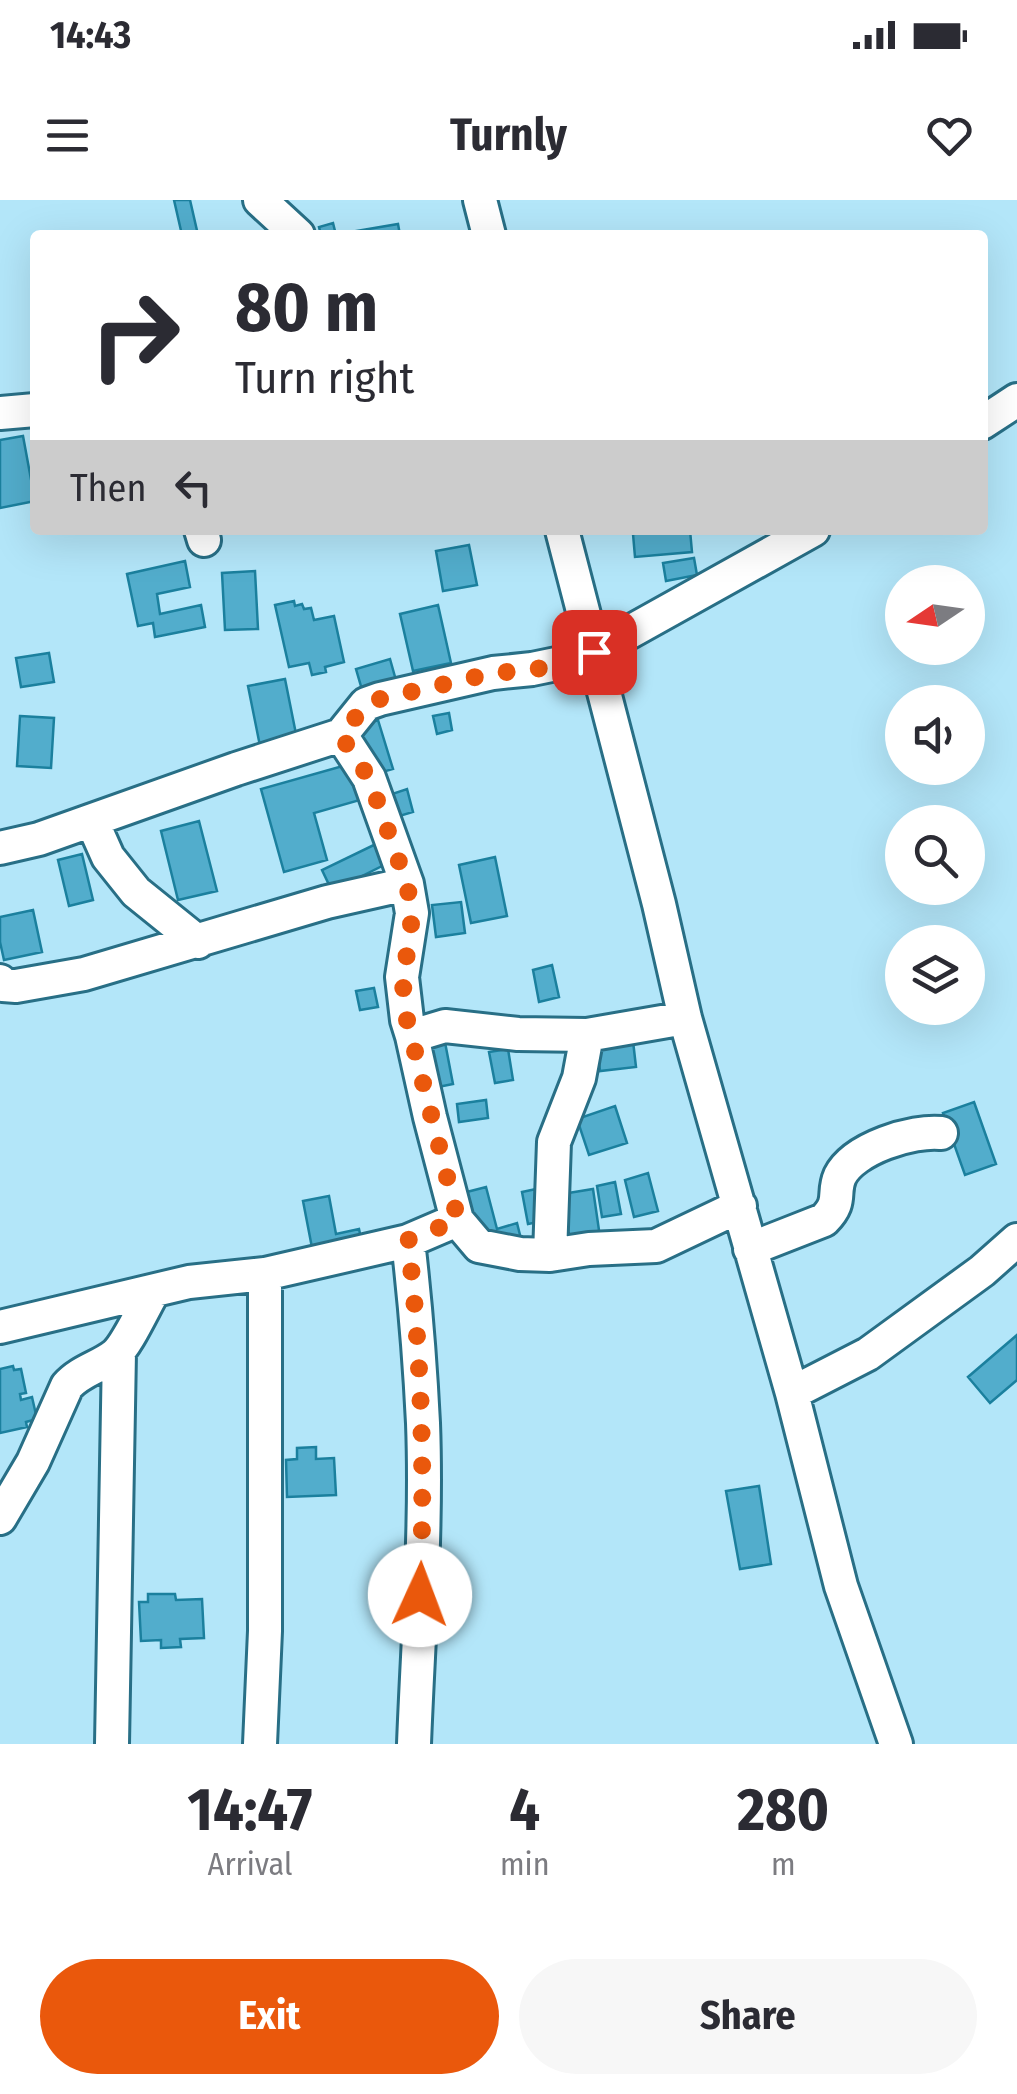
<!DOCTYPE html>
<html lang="en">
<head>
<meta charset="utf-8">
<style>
	:root { --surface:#fff; --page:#f7f7f7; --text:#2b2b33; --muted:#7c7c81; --accent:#ea580c }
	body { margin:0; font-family:"Fira Sans Condensed",sans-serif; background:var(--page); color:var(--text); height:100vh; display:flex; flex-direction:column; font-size:38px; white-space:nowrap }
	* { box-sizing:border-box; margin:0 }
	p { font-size:32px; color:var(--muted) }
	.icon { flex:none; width:55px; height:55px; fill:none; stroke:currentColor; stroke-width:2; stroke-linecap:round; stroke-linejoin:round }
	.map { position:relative; height:1544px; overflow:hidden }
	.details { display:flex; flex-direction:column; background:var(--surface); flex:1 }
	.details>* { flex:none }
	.guide { position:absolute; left:30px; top:30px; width:958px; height:305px; border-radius:10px; box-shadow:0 10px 40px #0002; background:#fff; color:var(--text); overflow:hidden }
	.needle { width:65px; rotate:257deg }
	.tools { position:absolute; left:885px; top:365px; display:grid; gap:20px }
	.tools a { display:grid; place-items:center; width:100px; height:100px; border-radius:50%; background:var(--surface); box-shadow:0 10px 40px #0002; font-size:50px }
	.pin { position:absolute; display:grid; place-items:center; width:85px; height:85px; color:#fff; margin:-42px; border-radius:20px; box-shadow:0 5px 15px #0006 }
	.me { position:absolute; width:110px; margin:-55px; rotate:2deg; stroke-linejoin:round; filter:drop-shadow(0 0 8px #0008) }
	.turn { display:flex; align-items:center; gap:35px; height:210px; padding:0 40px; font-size:45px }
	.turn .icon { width:130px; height:130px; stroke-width:2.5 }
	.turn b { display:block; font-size:70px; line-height:85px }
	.then { display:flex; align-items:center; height:95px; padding:0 40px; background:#0003; gap:20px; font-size:38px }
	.eta { display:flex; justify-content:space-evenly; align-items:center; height:170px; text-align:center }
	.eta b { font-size:60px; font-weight:700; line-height:70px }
	.primary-button { display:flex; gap:20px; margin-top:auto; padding:20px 40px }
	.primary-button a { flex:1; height:115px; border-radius:60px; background:var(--accent); color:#fff; font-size:40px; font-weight:700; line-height:115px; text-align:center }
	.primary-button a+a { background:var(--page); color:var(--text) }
	.status { display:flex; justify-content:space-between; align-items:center; height:70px; padding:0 50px; background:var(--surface); direction:ltr }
	.status svg { height:28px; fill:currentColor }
	header { display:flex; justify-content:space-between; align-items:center; height:130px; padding:0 40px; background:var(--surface); font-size:45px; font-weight:700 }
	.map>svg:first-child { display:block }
</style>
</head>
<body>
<div class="status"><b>14:43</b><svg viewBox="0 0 49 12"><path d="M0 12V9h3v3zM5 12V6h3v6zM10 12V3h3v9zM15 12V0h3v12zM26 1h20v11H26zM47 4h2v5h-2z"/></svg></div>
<header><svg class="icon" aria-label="menu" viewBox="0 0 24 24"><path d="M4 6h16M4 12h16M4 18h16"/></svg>Turnly<svg class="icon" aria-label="heart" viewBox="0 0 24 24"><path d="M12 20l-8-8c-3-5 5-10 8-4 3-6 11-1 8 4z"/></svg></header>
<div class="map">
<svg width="1017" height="1544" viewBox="0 0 1017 1544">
	<rect width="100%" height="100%" fill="#b3e6f9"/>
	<path fill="#52adcc" stroke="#1b809e" stroke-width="2.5" d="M174,0h16l8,35h-16z
		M333,23l3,12h-15l-2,-8z
		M398,24l2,11h-54l-1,-2z
		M23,236l12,65 -35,7v-68z
		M690,330l2,22 -57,5 -2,-23z
		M469,345l8,40 -34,6 -7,-40z
		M694,358l3,17 -31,6 -3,-18z
		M185,361l5,26 -33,7 3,20 41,-9 4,22 -50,10 -2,-14 -15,3 -11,-52z
		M255,371l3,58 -33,1 -3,-57z
		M294,401l1,5 7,-2 2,5 7,-1 3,12 20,-4 10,46 -19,5 1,5 -14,3 -3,-12 -20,4 -14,-62z
		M438,405l13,58 -38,8 -13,-57z
		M49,453l5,29 -33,5 -5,-29z
		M390,459l9,32 -34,9 -9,-31z
		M285,479l13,65 -37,7 -13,-65z
		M449,513l3,17 -15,4 -4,-18z
		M20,516l34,2 -3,50 -34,-2z
		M378,520l15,49 -21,6 -15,-49z
		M357,562l10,36 -53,15 13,47 -43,12 -23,-83z
		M407,589l6,23 -27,8 -6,-22z
		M199,621l18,70 -39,9 -17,-69z
		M378,643l10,20 -56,28 -10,-21z
		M82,654l11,46 -24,6 -11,-46z
		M495,657l12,59 -36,7 -12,-58z
		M461,702l4,31 -29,4 -4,-32z
		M33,710l9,42 -38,8 -4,-18v-25z
		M552,765l7,32 -20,5 -6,-32z
		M374,788l4,19 -18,3 -4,-19z
		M444,837l9,47 -25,5 -9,-48z
		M633,841l3,26 -36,4 -3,-25z
		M508,849l5,31 -18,3 -6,-31z
		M486,900l2,18 -29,4 -2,-18z
		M974,902l22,62 -31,11 -22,-62z
		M615,906l12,37 -38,12 -12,-36z
		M648,973l10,38 -24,6 -9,-37z
		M615,982l6,32 -19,3 -5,-31z
		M486,987l11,42 20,-6 4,16 -46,1 -12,-47z
		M536,989l7,32 -15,3 -6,-32z
		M593,989l8,55 -38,-1 -7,-48z
		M329,996l7,38 23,-5 4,19 -49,10 -11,-57z
		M1017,1135v45l-27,23 -22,-26z
		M13,1166l1,4 7,-1 5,24 -6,1 1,6 11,-3 5,22 -11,3 1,5 -27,6v-64z
		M316,1247v12l18,-1 2,37 -49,2 -1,-37 11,-1v-11z
		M759,1286l12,78 -31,5 -14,-78z
		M148,1394h27l1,6 26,-1 2,39 -24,1 1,8 -20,1v-8l-20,1 -2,-39h9z"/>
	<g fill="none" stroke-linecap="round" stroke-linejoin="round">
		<g stroke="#286f86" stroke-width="38">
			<path id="minor" d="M260,0l38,35
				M480,0l9,35
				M0,213l35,-3
				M982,223l35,-23
				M201,330l3,10
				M562,330l97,374 26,114 107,375 49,193 55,158
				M341,535l28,43 38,106 5,29 -10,64 5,43 5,16 33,-10 73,8 69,1 98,-17
				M92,621l16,36 28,35 62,50
				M0,648l39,-9 197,-70 105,-34 25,-31 14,-5 113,-26 39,-4 34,-7 28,-10 219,-122
				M0,781l3,4 13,1 68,-12 243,-72 80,-18
				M412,836l18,81 27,103 22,26 41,8 30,1 39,-6 67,-3 84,-40
				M408,1041c7,60 12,121 15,182 4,107 -5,215 -9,321
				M750,1049l74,-29c19,-19 8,-26 16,-44 14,-28 73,-46 101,-43
				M550,1055l4,-113 25,-64 8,-43
				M0,1127l189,-45 76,-8 143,-33 49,-21
				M792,1193l76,-39 114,-83 35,-31
				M0,1318l33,-56 34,-76c13,-15 33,-19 48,-31 12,-10 29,-48 38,-63
				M112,1544l7,-392
				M260,1544l5,-113v-357"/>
		</g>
		<use href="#minor" stroke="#fff" stroke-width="32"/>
	</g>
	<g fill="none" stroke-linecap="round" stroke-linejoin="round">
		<path stroke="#ea580c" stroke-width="18" stroke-dasharray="0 32.4" d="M420,1395c5,-119 2,-236 -12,-355l50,-20 -51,-200 -5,-43 7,-32 3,-31 -5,-30 -38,-106 -28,-42 25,-32 14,-5 113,-26 39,-3 34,-8 28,-10"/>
	</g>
</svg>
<div class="tools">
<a><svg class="needle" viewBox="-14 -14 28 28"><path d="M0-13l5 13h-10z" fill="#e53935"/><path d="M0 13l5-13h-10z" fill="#7c7c81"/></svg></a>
<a><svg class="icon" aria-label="sound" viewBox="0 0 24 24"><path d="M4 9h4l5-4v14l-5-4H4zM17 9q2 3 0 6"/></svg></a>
<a><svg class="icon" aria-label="search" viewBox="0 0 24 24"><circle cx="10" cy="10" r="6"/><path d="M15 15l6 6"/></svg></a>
<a><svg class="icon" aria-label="layers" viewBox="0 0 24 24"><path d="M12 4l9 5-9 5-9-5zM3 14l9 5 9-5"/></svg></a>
</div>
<div class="pin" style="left:594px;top:452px;background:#d93025"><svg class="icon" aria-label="arrive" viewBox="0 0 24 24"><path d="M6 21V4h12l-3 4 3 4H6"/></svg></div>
<svg class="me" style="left:420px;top:1395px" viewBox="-20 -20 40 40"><circle r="19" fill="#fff"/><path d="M0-13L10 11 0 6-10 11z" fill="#ea580c"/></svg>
<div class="guide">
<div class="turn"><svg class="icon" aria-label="right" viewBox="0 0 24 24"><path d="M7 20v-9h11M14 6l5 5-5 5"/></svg><div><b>80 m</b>Turn right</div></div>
<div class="then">Then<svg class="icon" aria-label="left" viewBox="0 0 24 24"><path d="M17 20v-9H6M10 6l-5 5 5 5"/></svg></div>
</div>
</div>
<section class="details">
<div class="eta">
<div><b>14:47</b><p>Arrival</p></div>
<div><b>4</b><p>min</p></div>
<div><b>280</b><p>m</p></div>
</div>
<div class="primary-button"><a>Exit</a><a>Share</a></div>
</section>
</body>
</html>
